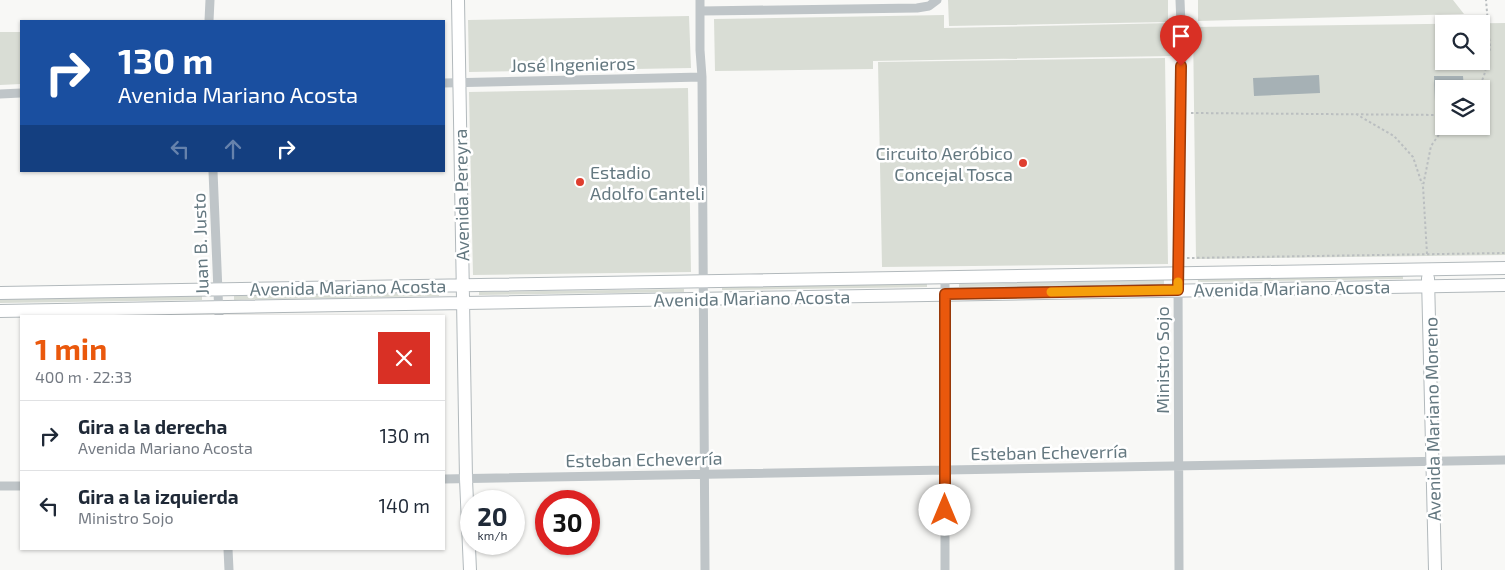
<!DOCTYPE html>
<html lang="es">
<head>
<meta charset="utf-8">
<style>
	:root { --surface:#fff; --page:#f6f6f7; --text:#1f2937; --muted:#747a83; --line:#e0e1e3; --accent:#ea580c }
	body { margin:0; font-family:"Exo 2",sans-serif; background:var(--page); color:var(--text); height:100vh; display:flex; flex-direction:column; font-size:19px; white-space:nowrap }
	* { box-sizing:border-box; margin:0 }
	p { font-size:16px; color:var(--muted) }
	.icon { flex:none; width:28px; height:28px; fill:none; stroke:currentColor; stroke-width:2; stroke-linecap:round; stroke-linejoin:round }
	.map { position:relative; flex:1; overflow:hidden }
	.details { position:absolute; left:20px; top:315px; width:425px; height:235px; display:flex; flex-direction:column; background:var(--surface); border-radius:0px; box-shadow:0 1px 4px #0004 }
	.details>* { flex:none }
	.banner { position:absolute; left:20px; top:20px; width:425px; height:152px; border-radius:0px; box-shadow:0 1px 4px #0004; background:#1a4fa0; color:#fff; overflow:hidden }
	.controls { position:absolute; left:1435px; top:15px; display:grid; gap:10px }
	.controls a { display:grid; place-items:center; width:55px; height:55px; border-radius:0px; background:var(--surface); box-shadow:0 1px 4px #0004; font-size:25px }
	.speed { position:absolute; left:460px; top:490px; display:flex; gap:10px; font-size:25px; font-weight:700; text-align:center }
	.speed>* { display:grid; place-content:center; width:65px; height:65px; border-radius:50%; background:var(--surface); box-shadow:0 1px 4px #0004; line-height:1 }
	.speed small { font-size:12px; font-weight:400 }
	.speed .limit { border:8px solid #d22; background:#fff; color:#111 }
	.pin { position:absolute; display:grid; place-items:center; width:42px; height:42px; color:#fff; margin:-51px -21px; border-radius:50% 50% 50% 0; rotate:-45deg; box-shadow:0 0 5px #0007 }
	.pin .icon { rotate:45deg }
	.me { position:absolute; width:55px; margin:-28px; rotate:0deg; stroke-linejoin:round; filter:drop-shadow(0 0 4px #0008) }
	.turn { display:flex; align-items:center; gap:18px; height:105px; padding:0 15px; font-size:22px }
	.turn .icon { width:65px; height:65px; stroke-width:2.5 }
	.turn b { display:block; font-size:35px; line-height:42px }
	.lanes { display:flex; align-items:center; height:48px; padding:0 15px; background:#0003; justify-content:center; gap:25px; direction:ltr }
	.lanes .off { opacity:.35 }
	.round { display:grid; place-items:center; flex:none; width:52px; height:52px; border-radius:0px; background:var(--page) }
	.headline { display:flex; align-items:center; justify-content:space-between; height:85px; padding:0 15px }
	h1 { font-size:30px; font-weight:700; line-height:38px; color:var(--accent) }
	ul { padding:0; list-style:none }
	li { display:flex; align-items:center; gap:15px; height:70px; padding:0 15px; border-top:1px solid var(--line) }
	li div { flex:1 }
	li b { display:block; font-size:19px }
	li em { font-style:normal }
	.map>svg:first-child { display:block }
</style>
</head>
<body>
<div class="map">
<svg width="1505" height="570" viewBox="0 0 1505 570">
	<rect width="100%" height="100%" fill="#f8f8f6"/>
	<path fill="#d9ddd5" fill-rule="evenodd" d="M948,0h220v22l-219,4z
		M1198,0h255l11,14 -266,7z
		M944,15v13l228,-5v33l-299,5v8l-158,2 -1,-52z
		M689,16l2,52 -222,4 -1,-52z
		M1505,23v232l-309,4 -3,-232zM1444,24h37v37h-37zM1444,89h37v37h-37z
		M0,32h21v52l-21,1z
		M1165,58l3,206 -286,3 -4,-205z
		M688,88l3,184 -218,3 -4,-183z
		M1403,275v4l-205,3v-4z
		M1164,280v4l-205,3v-3z
		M927,283v4l-205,3v-4z
		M684,289v3l-205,3v-3z
		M439,293v3l-205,4v-4z
		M202,296v4l-202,3v-4z"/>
	<path fill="#a6b1b5" d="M1319,75l1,18 -66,3 -1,-18z
		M1434,76h29l1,13h-20v12h-9z"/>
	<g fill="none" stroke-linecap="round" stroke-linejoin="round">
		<g stroke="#b2b9bc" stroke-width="14">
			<path id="secondary" d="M458,0l8,479 4,91
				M1428,278l7,292
				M0,293l1505,-25
				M0,311l1505,-26"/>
		</g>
		<path stroke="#babec0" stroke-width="2" stroke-dasharray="2.5 2.5" stroke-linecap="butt" d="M1478,89l6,-13 6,-28 -4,-48
			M1191,113l253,2
			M1356,114l38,22 19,21 9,27
			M1427,254l-4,-68 8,-40 14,-20
			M1187,258l318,-5"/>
		<path stroke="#bfc5c8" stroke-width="9" d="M700,0v50l2,27 3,493
			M701,11l216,-3 12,-2 8,-6
			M209,21l1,-21
			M444,83l258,-6
			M0,94l21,-1
			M213,171l6,145
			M444,479l1061,-19
			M0,486h21
			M228,549l1,21
			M945,570v-293
			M1179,570l-1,-297 4,-224 -2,-49"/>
		<use href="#secondary" stroke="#fff" stroke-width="12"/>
	</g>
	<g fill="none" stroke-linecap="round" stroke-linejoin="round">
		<g stroke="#983908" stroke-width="12">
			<path id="route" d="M945,510v-216l233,-4 3,-224"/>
		</g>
		<use href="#route" stroke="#ea580c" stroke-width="9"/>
		<path stroke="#f59e0b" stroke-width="9" d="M1051,292l127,-2v-8"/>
	</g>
	<g fill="#df3e2f" stroke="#fff" stroke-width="2">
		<circle cx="1023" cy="163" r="5"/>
		<circle cx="580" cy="182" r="5"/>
	</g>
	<g text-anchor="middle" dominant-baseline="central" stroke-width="5" stroke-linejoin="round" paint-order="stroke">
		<g font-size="18" fill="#647880" stroke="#fff">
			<text transform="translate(573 64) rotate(-1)">José Ingenieros</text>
			<text transform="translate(461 195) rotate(-91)">Avenida Pereyra</text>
			<text transform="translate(200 244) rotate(-92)">Juan B. Justo</text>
			<text transform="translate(348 287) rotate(-1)">Avenida Mariano Acosta</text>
			<text transform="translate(1292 288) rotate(-1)">Avenida Mariano Acosta</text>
			<text transform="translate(752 298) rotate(-1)">Avenida Mariano Acosta</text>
			<text transform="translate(1162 360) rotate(-90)">Ministro Sojo</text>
			<text transform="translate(1432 419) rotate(-91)">Avenida Mariano Moreno</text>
			<text transform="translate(1049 452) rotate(-1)">Esteban Echeverría</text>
			<text transform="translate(644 459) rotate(-1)">Esteban Echeverría</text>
		</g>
		<g font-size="18" fill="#647880" stroke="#fff" text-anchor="end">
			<text x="1013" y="153">Circuito Aeróbico<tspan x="1013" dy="21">Concejal Tosca</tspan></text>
			<text x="590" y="172" text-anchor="start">Estadio<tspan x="590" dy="21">Adolfo Canteli</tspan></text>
		</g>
	</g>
</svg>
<div class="controls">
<a><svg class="icon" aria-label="search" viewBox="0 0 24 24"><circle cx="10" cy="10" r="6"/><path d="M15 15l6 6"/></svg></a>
<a><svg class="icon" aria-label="layers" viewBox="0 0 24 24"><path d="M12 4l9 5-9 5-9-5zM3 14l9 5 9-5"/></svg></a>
</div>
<div class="speed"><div>20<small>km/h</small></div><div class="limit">30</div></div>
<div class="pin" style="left:1181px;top:66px;background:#d93025"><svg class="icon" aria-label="arrive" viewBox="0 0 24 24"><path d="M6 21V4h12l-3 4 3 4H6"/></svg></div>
<svg class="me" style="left:945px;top:510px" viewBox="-20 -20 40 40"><circle r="19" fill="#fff"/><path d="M0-13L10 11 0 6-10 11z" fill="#ea580c"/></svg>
<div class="banner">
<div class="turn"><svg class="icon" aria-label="right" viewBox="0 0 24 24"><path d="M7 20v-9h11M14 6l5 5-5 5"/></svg><div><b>130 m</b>Avenida Mariano Acosta</div></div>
<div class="lanes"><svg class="icon off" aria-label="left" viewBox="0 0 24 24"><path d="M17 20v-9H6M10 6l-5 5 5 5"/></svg><svg class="icon off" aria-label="ahead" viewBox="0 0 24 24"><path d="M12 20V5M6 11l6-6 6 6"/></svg><svg class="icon" aria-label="right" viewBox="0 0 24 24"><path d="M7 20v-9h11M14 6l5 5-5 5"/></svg></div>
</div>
<section class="details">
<div class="headline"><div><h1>1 min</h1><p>400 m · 22:33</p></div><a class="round" style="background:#d93025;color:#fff"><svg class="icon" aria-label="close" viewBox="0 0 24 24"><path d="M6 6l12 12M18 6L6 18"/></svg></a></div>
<ul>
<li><svg class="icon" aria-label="right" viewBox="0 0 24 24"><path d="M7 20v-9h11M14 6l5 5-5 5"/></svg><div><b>Gira a la derecha</b><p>Avenida Mariano Acosta</p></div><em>130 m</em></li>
<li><svg class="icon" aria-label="left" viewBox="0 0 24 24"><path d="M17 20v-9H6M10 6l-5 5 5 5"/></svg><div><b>Gira a la izquierda</b><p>Ministro Sojo</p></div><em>140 m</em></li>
</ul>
</section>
</div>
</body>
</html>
